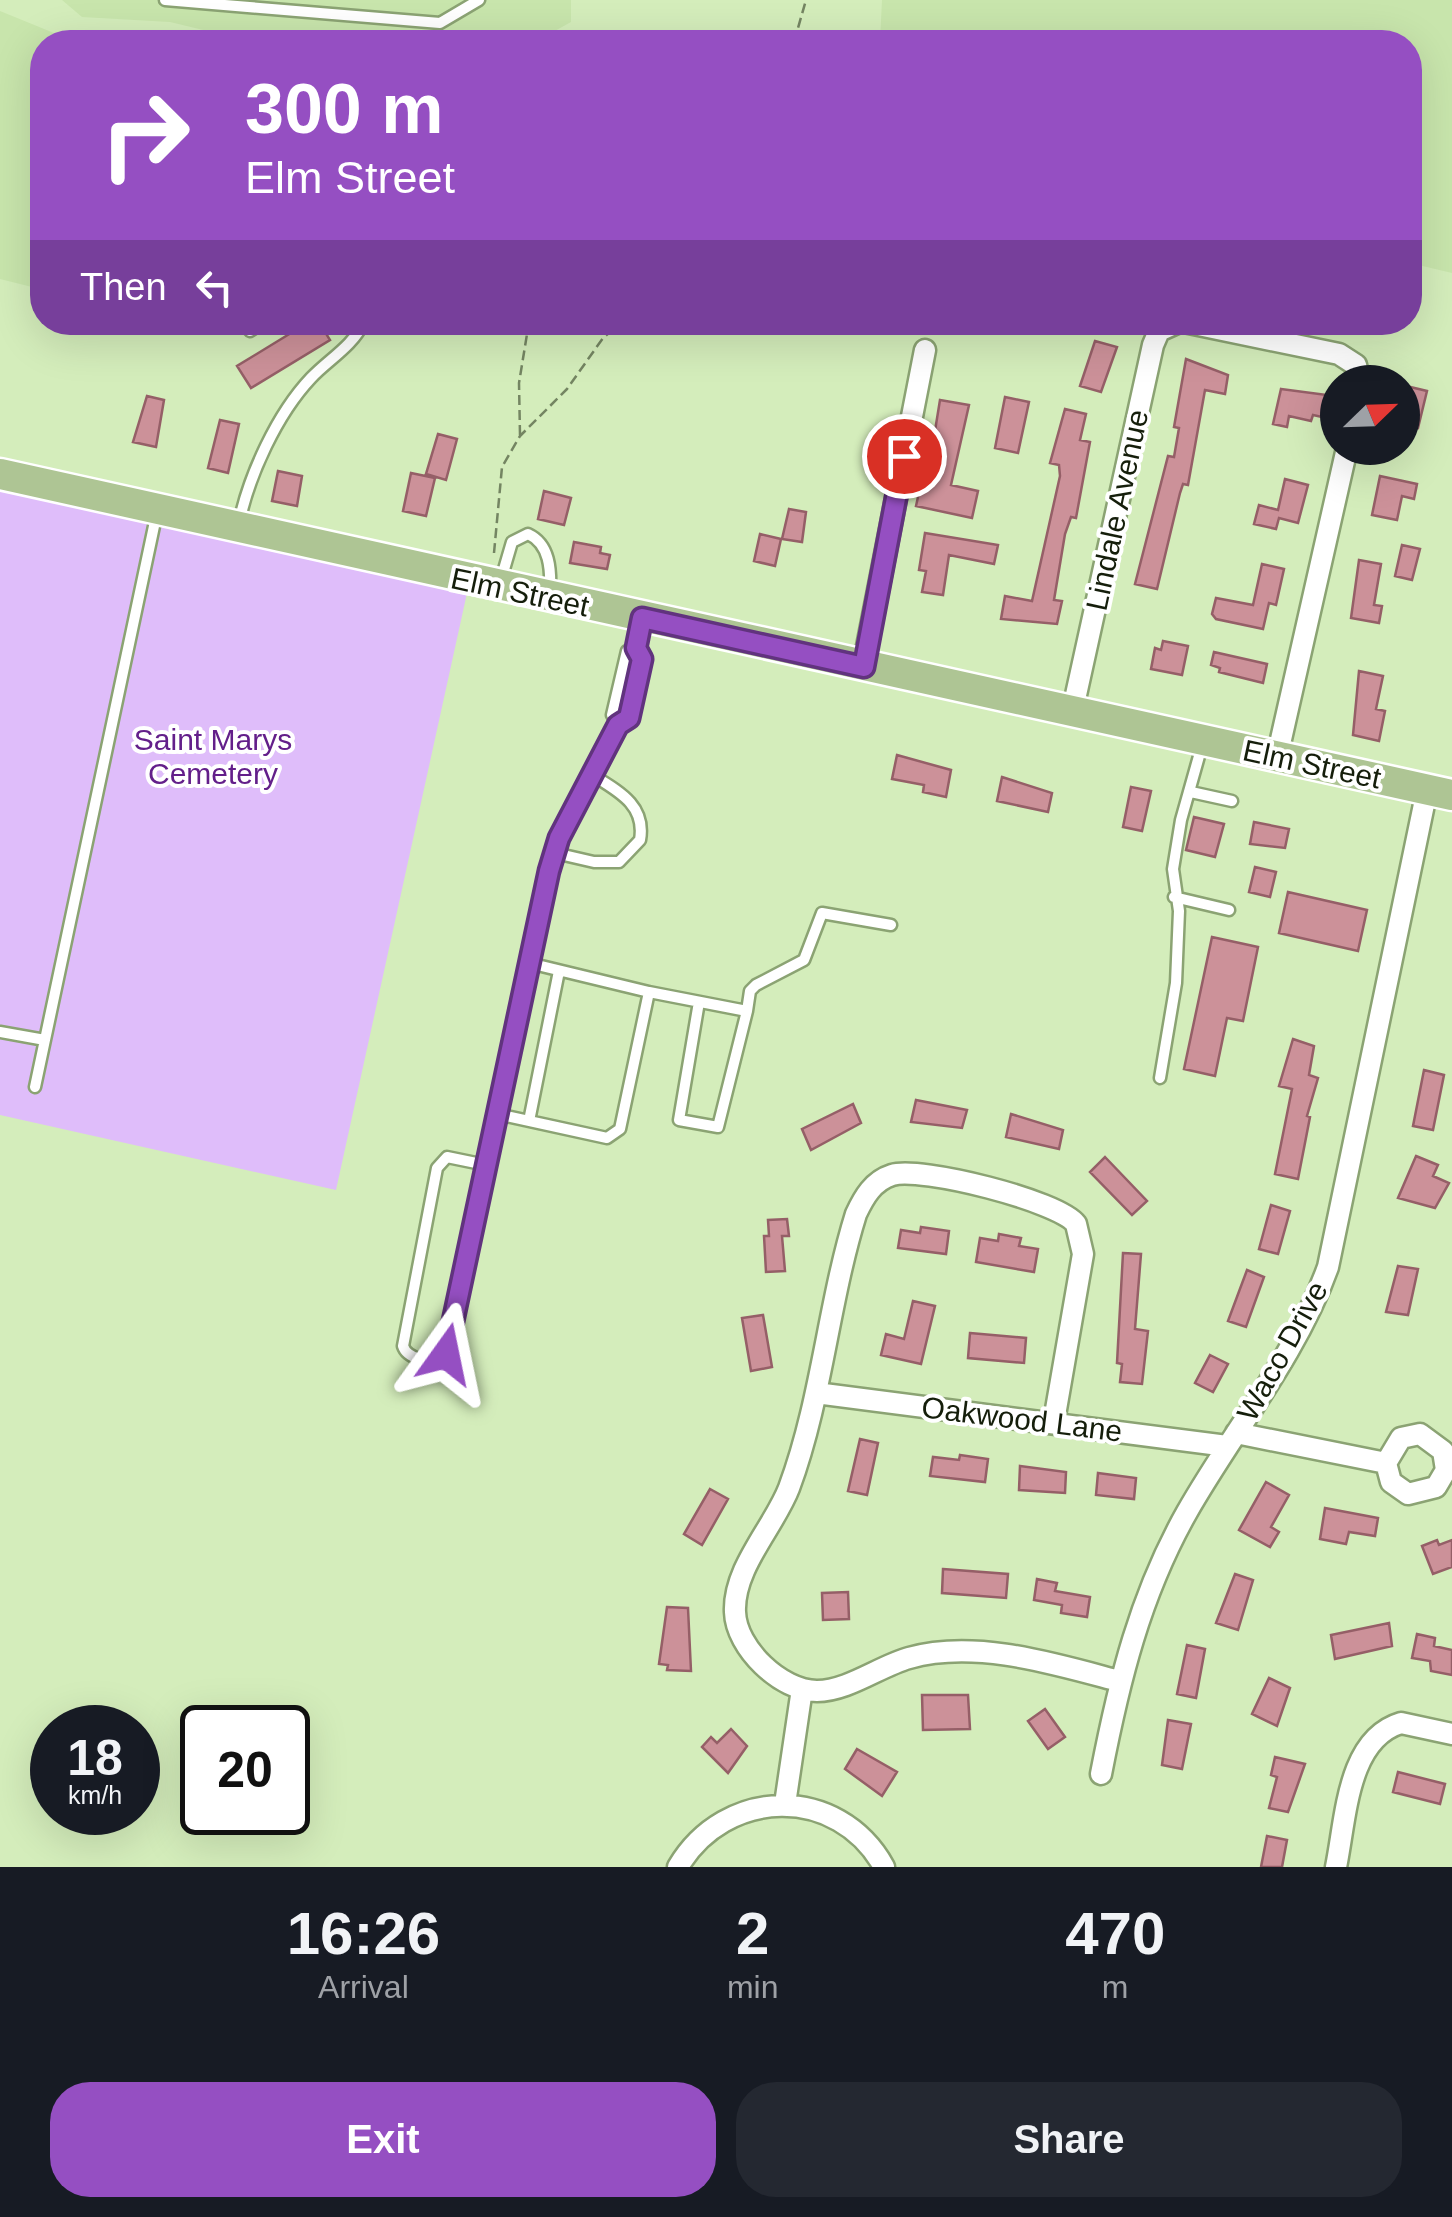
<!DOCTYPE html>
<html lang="en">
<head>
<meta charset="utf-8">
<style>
	:root { --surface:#171b24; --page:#242831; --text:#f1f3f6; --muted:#9ea1a6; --accent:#954fc2 }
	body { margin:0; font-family:Arial,sans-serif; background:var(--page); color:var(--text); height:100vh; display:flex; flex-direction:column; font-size:38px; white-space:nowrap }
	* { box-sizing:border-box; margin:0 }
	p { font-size:32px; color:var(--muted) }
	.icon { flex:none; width:55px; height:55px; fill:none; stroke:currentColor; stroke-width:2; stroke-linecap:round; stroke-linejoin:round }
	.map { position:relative; height:1867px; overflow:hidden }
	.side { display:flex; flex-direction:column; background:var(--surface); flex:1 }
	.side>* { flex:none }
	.guide { position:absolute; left:30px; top:30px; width:1392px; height:305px; border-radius:40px; box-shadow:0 10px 40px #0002; background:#954fc2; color:#fff; overflow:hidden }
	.needle { width:65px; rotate:67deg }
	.fabs { position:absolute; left:1320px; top:365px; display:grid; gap:20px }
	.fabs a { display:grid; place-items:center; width:100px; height:100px; border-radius:50%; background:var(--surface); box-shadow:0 10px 40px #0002; font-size:50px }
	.speed { position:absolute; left:30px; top:1705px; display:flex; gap:20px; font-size:50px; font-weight:700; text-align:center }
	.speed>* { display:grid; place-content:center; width:130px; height:130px; border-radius:50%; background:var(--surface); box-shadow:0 10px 40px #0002; line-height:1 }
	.speed small { font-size:25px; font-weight:400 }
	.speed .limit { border:5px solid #111; border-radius:15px; background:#fff; color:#111 }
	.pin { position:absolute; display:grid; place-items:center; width:85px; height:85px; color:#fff; margin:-42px; border:5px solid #fff; border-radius:50%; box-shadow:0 2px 10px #0007 }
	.me { position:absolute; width:110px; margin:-55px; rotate:12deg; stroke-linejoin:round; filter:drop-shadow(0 0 8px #0008) }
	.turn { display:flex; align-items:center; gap:35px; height:210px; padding:0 50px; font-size:45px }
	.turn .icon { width:130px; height:130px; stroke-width:2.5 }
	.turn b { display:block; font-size:70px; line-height:85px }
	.then { display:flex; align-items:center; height:95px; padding:0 50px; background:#0003; gap:20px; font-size:38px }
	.eta { display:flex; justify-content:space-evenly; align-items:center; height:170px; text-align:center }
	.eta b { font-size:60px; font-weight:600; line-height:70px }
	.button { display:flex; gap:20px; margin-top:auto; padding:20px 50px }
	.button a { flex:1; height:115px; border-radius:40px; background:var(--accent); color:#fff; font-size:40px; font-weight:600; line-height:115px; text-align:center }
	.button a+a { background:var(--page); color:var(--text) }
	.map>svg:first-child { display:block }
</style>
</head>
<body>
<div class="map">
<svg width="1452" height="1867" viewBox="0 0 1452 1867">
	<rect width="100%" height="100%" fill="#d4edbb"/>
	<path fill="#c8e5ac" d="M62,0h509v22l-36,20h-282l-83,-20 -88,-5z
		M882,0h570v273l-42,-10v-221h-530z
		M0,11l76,31h-34l-2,247 -40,-10z"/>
	<path fill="#dfbdfa" d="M0,489l467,104 -131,597 -336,-75z"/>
	<path fill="#cc9199" stroke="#955f67" stroke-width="2.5" d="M309,322h10l11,18 -79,48 -14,-22z
		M1095,341l22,6 -16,45 -21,-6z
		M1186,359l42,16 -3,19 -20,-4 -17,95 -5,-1 -3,9 -23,96 -22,-5 33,-128 6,1 5,-29 -5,-1z
		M1402,385l25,6 -9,37 -16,-4z
		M1281,389l46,6 -5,22 -9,-2 -2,6 -22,-5 -2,11 -14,-3z
		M147,396l17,4 -8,47 -23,-5z
		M1005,397l24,5 -11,51 -23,-5z
		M940,400l29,5 -18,80 27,6 -6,27 -56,-12 6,-27 5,1z
		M1065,409l21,5 -6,26 10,2 -14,76 -5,-1 -6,17 -11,66 8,1 -5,23 -56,-5 4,-23 27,5 28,-125 -1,-11 -9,-2z
		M220,420l19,4 -11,49 -20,-5z
		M438,434l19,5 -11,41 -20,-6z
		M278,471l24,5 -5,30 -25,-5z
		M411,473l24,5 -9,38 -23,-5z
		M1380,476l37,8 -3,15 -12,-3 -5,24 -25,-5z
		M1285,479l23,6 -10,38 -19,-5 -3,11 -22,-5 5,-19 19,5z
		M544,491l27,7 -7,27 -26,-6z
		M789,509l17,3 -4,30 -20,-3z
		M925,533l73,12 -4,19 -45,-9 -6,40 -21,-3 4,-21 -7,-1z
		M760,534l21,5 -6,27 -21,-5z
		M574,542l27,5 -1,6 10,2 -3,14 -37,-6z
		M1402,545l18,4 -8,31 -17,-4z
		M1359,560l22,4 -7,41 8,1 -3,17 -28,-5z
		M1262,564l22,5 -8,36 -7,-2 -6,26 -47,-10 -4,-5 4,-16 37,7z
		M1163,641l25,5 -6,29 -31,-6 4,-21 6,2z
		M1214,652l53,12 -4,19 -44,-11 1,-4 -9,-3z
		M1359,671l24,5 -7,33 9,2 -6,30 -26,-6z
		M897,755l54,15 -5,27 -23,-5 1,-7 -32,-6z
		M1002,777l50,16 -4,19 -51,-11z
		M1131,787l20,4 -9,40 -19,-4z
		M1194,817l30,7 -9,33 -29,-7z
		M1254,822l35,7 -4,19 -35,-4z
		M1255,867l21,5 -6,25 -21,-5z
		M1288,892l79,18 -9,41 -79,-18z
		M1212,937l46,10 -15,74 -16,-3 -12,58 -31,-7z
		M1293,1039l21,7 -5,29 9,3 -11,38 3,1 -12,62 -23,-5 17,-85 -13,-3z
		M1424,1070l20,5 -11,55 -20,-4z
		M916,1100l51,10 -5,18 -51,-6z
		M853,1104l8,19 -50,27 -9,-21z
		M1011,1114l52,16 -4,19 -53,-12z
		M1416,1156l22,9 -5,11 16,7 -14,25 -37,-10z
		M1105,1157l42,44 -15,14 -42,-43z
		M1271,1205l19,6 -12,43 -19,-5z
		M787,1219l2,17h-7l3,35 -19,1 -2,-36h5l-1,-16z
		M921,1227l28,4 -3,23 -48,-6 3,-18 19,3z
		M999,1234l22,4 -2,8 19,3 -4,23 -58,-10 4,-24 18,3z
		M1123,1253l18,1 -6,75 13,2 -6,53 -22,-2 2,-18 -5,-1z
		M1398,1266l20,3 -10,46 -22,-3z
		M1247,1270l17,7 -18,50 -18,-6z
		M913,1301l22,5 -14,58 -40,-9 5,-21 18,5z
		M763,1315l9,52 -21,4 -9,-53z
		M970,1333l56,5 -2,25 -56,-5z
		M1210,1355l18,9 -15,28 -18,-9z
		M860,1439l18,4 -11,52 -19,-4z
		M960,1455l28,4 -3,23 -55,-6 3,-19 26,3z
		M1020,1466l46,6 -1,21 -46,-3z
		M1098,1473l38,5 -2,21 -38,-4z
		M1266,1482l23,13 -18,32 8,5 -9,15 -31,-17z
		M710,1489l18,10 -26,46 -18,-11z
		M1325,1508l53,10 -3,18 -26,-4 -3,12 -26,-5z
		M1437,1540l2,5 13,-5v27l-19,7 -11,-28z
		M943,1569l65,5 -2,24 -64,-5z
		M1235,1574l18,6 -15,50 -22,-7z
		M1037,1579l20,4 -2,8 35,6 -3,20 -26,-4 1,-8 -28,-5z
		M848,1592l1,27 -26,1 -1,-27z
		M667,1607l21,1 3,63 -24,-1 1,-5 -9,-1z
		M1389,1623l3,23 -57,13 -4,-24z
		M1417,1634l18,4 -1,8 18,4v25l-21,-4 -1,-10 -18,-3z
		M1187,1645l18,4 -9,49 -19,-4z
		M1269,1678l21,10 -13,38 -25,-12z
		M922,1695h46l2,34 -47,1z
		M1045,1709l20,28 -17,12 -20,-28z
		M1168,1720l23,4 -9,45 -20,-4z
		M731,1729l16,17 -19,27 -26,-26 9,-10 6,6z
		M857,1749l40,23 -15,24 -37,-27z
		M1275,1757l30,7 -17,48 -19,-4 8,-31 -6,-2z
		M1398,1772l47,12 -5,20 -47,-12z
		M1267,1836l20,4 -5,27h-21z"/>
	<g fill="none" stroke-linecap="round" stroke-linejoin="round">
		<g stroke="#8ba373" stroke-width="15">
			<path id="service" d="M165,0l275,23 39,-23
				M250,331l14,-9
				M239,523c10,-48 38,-109 72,-145 18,-19 41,-31 53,-56
				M500,583l12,-41 16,-8c22,10 23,36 22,58
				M618,725l-6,-10 15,-64 9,-3
				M1191,792l41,9
				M555,853l39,9h25l21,-22c6,-34 -20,-48 -46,-64
				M1174,897l55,13
				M649,992l98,19 -29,116 -39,-7 20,-118
				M747,1011l3,-20 6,-6 48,-25 18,-47 69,12
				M0,1032l45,8
				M1160,1078l16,-95 3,-72 -6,-42 8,-49 22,-78
				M35,1087l122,-575
				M497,1114l110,24 13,-9 29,-137 -120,-29
				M529,1121l30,-150
				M486,1165l-39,-8 -10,11 -34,178c4,13 27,17 39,15l4,-7 103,-483 10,-33 59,-113 11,-7 13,-59 -6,-11 6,-26"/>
		</g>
		<g stroke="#8ba373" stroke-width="25">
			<path id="minor" d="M1184,322l155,32 17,11 4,17
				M863,667l62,-317
				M1072,713l81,-368 6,-14 20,-9
				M1277,757l70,-309
				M816,1393l411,53
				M1054,1421l29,-167 -7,-30c-17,-23 -156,-58 -184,-49 -19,6 -28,22 -36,39 -28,90 -34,185 -67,274 -15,39 -56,80 -54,124 1,36 46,79 82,79 31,0 63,-25 92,-33 66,-19 146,6 210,23
				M1236,1433l150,30 5,19 17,12 28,-7 10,-17 -3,-19 -23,-17 -19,4 -15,25
				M1101,1774c18,-93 39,-179 86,-262 46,-81 109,-156 141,-245l99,-477
				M785,1804l17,-115
				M678,1867c47,-80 160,-83 206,0
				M1336,1867c10,-48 11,-128 65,-144l51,11"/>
		</g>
		<g stroke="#fff" stroke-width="35">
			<path id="primary" d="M0,474l1452,321"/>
		</g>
		<path stroke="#748562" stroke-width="2.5" stroke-dasharray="10 5" stroke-linecap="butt" d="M794,42l12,-42
			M520,435l-1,-52 10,-61
			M494,553l8,-86 18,-31 47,-47 36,-51 19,-16"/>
		<use href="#service" stroke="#fff" stroke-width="10"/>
		<use href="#minor" stroke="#fff" stroke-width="20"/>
		<use href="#primary" stroke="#aec594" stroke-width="30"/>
	</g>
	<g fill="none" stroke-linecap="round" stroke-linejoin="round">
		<g stroke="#61337e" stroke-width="25">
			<path id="route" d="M446,1354l103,-483 10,-33 59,-113 11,-7 13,-59 -6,-11 6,-30 222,49 40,-211"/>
		</g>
		<use href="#route" stroke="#954fc2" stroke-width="18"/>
	</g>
	<g text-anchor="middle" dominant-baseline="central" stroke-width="8" stroke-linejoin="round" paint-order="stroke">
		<g font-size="30" fill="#151e0b" stroke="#fff">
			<text transform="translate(1117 510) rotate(-78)">Lindale Avenue</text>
			<text transform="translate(520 592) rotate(12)">Elm Street</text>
			<text transform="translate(1312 764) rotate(12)">Elm Street</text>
			<text transform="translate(1282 1351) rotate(-61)">Waco Drive</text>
			<text transform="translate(1022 1419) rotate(7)">Oakwood Lane</text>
		</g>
		<g font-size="30" fill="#631f8a" stroke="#fff">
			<text x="213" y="739">Saint Marys<tspan x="213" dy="34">Cemetery</tspan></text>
		</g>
	</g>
</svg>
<div class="fabs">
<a><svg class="needle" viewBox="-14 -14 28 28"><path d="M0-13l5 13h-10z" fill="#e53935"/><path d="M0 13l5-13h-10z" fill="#9ea1a6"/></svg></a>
</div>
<div class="speed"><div>18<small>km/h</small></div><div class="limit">20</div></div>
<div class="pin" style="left:904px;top:456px;background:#d93025"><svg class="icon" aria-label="arrive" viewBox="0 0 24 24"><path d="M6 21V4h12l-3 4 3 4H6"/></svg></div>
<svg class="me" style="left:446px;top:1354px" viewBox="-20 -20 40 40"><path d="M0-17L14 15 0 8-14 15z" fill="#954fc2" stroke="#fff" stroke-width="4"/></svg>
<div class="guide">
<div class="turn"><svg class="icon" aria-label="right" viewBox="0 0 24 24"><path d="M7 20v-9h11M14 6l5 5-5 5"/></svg><div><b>300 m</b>Elm Street</div></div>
<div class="then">Then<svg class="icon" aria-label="left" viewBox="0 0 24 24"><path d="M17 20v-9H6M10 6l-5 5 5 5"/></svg></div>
</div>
</div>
<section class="side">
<div class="eta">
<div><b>16:26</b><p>Arrival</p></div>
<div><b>2</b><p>min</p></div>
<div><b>470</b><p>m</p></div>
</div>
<div class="button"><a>Exit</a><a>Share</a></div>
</section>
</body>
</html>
